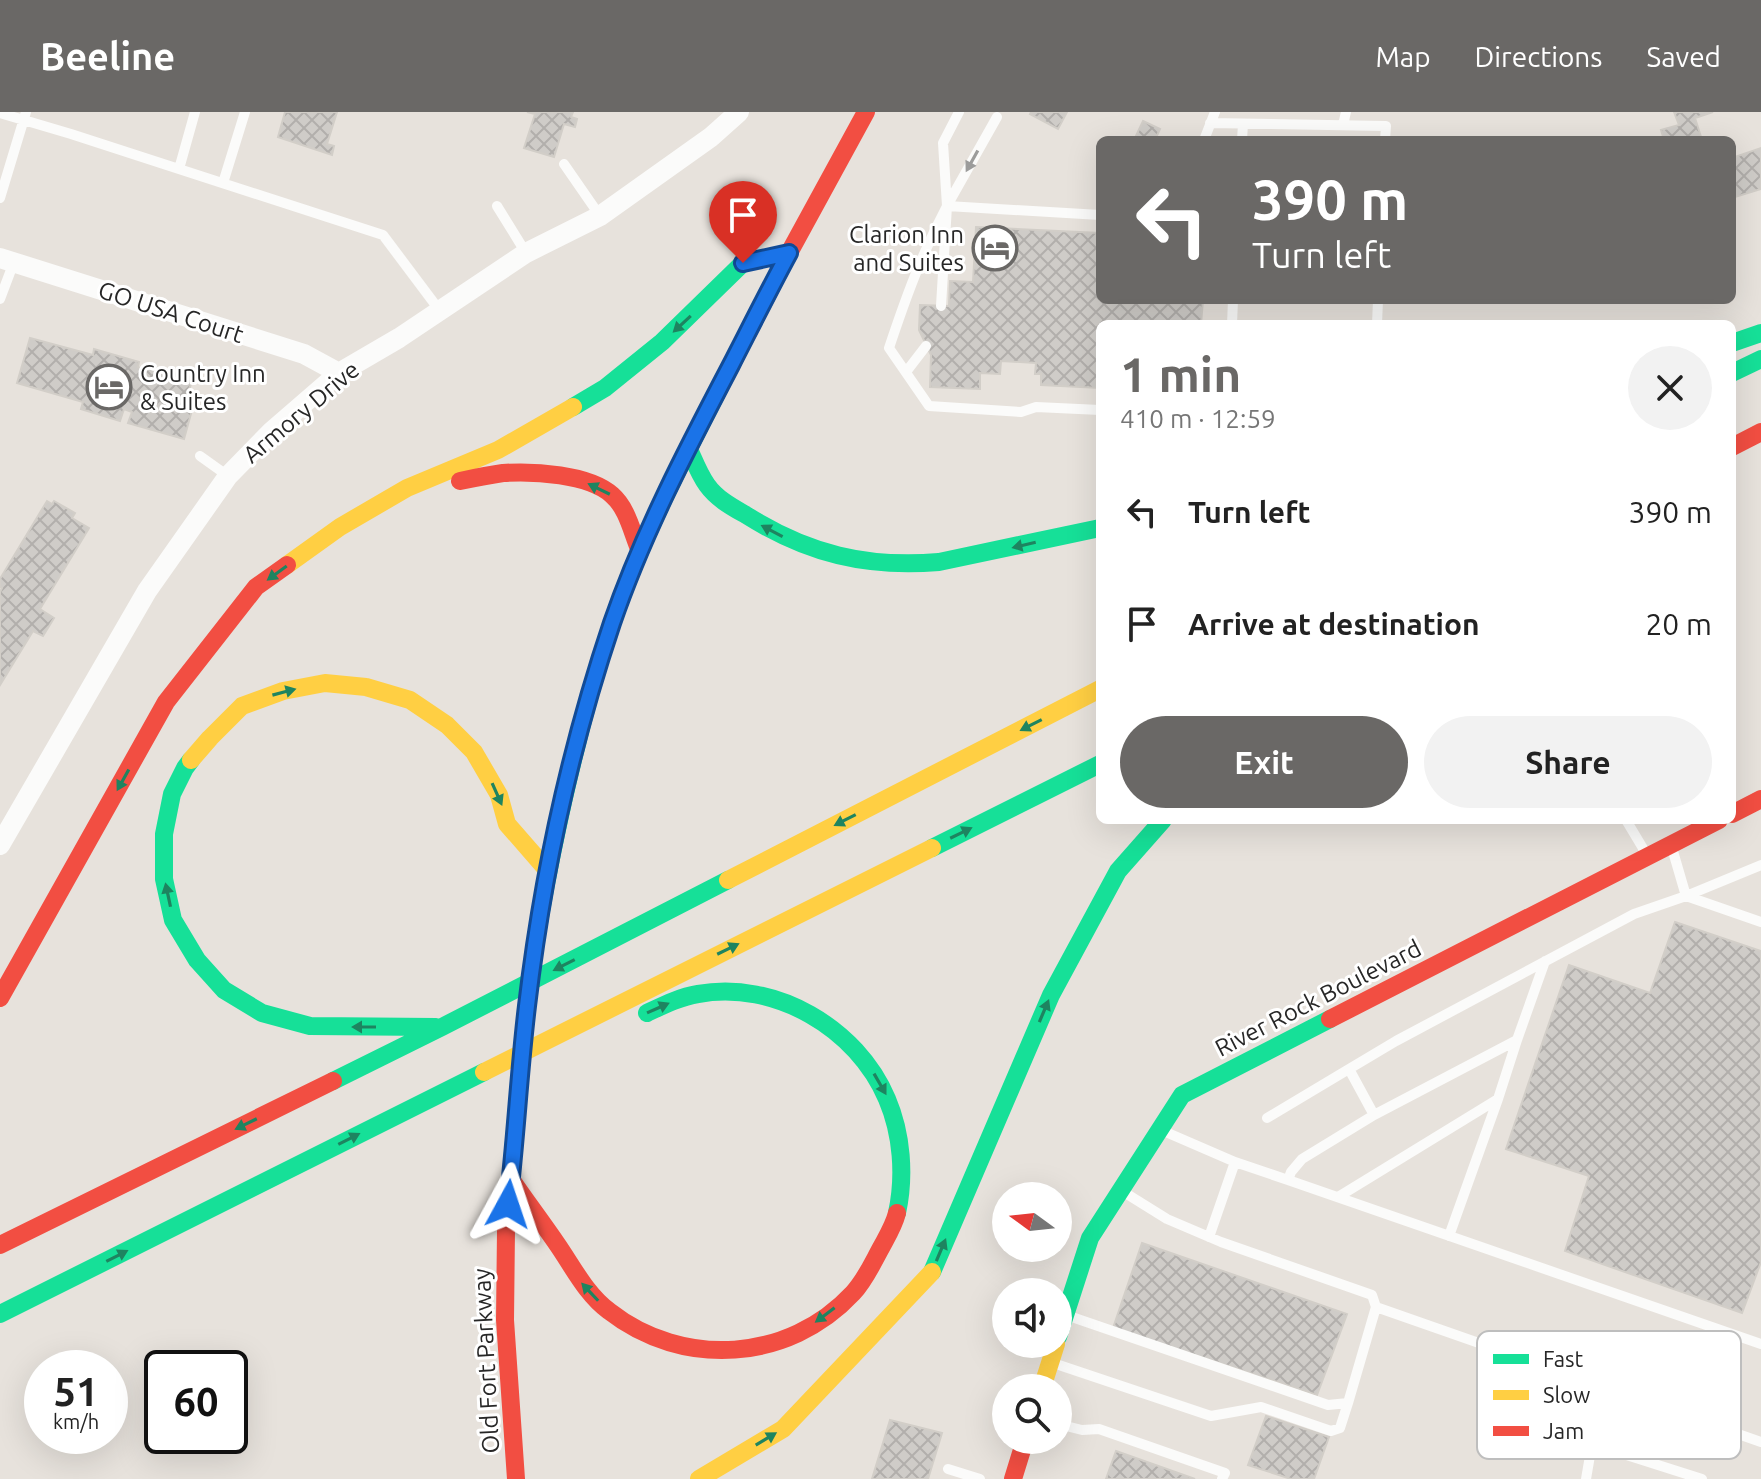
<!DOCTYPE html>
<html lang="en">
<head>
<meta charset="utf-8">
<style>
	:root { --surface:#fff; --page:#f2f2f2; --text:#222; --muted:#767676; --accent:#6a6866 }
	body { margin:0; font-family:Ubuntu,sans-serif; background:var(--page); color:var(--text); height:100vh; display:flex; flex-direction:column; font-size:30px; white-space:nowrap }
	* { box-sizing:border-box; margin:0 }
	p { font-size:26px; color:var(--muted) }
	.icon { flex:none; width:44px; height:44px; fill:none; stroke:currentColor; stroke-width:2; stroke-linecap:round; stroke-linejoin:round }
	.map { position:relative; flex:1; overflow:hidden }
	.panel { position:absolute; left:1096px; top:208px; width:640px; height:504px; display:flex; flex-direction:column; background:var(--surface); border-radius:12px; box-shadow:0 8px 32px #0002 }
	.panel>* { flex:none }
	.hud { position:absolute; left:1096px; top:24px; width:640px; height:168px; border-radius:12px; box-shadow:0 8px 32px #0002; background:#6a6866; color:#fff; overflow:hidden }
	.needle { width:52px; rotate:285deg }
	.tools { position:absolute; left:992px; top:1070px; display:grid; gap:16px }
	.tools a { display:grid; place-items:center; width:80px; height:80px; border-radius:50%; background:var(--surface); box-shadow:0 8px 32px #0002; font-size:40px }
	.speed { position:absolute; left:24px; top:1238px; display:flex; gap:16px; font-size:40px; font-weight:700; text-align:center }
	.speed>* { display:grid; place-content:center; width:104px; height:104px; border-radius:50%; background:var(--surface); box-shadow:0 8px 32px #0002; line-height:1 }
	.speed small { font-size:20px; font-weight:400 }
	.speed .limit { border:4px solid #111; border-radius:12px; background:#fff; color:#111 }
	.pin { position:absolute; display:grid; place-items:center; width:68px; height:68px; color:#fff; margin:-82px -34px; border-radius:50% 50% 50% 0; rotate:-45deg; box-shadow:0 0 8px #0007 }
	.pin .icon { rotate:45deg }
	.me { position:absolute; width:88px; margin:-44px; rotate:5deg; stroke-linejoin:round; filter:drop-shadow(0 0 6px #0008) }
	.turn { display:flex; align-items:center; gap:28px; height:168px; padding:0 24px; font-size:36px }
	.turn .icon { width:104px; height:104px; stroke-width:2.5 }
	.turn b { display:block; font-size:56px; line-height:68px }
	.round { display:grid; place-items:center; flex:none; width:84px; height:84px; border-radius:42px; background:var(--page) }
	.summary { display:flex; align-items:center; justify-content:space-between; height:136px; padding:0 24px }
	h1 { font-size:48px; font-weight:700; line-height:60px; color:var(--accent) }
	.primary-button { display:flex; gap:16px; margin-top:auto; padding:16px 24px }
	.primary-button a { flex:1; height:92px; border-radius:48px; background:var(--accent); color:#fff; font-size:32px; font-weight:700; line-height:92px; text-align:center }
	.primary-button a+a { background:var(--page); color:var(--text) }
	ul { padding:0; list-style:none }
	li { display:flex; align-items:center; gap:24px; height:112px; padding:0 24px }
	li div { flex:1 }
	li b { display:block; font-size:30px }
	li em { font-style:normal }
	header { display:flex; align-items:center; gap:48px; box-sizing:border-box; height:112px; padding:0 40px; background:var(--accent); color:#fff }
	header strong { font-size:38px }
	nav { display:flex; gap:44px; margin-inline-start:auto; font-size:28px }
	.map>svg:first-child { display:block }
</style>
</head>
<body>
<header>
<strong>Beeline</strong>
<nav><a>Map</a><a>Directions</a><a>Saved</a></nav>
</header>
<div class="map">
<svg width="1761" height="1367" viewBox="0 0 1761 1367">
	<defs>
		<pattern id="building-cross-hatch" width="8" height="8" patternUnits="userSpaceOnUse" patternTransform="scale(2)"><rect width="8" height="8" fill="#cfccc8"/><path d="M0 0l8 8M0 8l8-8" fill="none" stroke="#b2afac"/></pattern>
	</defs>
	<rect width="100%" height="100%" fill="#e7e2dc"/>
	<path fill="url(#building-cross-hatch)" stroke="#d2cec8" stroke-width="2" d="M285,0h52l-10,32 7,2 -2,9 -54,-18z
		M527,0h46l-2,5 6,2 -2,8 -11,-3 -10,33 -30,-9 11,-34z
		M1031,0h36l-9,17 -28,-15z
		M1674,0h39l-18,6 7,22h-38l-3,-10 18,-5z
		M1143,9l17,8 -5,11h-21z
		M1761,36v41l-29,9v-40z
		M976,115l124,6v67h103l-2,24h-101v64l-59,-3v-11h-6l1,-11 -35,-2 -1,13 -20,-1v16l-50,-2 1,-32 -12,-25 1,-25 29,1 1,-25 23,1z
		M30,226l63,17 1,-6 45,13 -1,5 4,2 1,-4 50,13 -4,12 8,2 -13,47 -56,-16 4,-11 -8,-3 -4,12 -39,-12 2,-7 -66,-19z
		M47,389l5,3 2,-3 21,12 -3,5 17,10 -49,81 14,9 -11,18 -10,-5 -33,54v-93l2,-4 -2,-1v-8z
		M1675,810l86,29v311l-19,51 -177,-62 24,-75 -83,-27 63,-184 81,28z
		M1142,1131l205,71 -30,81 -204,-67z
		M1266,1304l63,21 -15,42h-23l-43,-14z
		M890,1308l52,13 -14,46h-56z
		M1116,1339l79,28h-89z"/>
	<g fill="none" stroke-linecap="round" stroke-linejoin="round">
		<path stroke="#fbfbfa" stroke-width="10" d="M0,1l71,21 312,101 57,76
			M1210,11l176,3 -1,14
			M1343,13l3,-13
			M1204,28l11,-28
			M1242,28l1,-16
			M564,52l36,52
			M179,57l16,-57
			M223,71l22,-71
			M0,86l26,-86
			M948,92l49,-87
			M497,94l29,47
			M1100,103l-153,-9c-25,47 -41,91 -58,142l40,58 92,6 15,-5 64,3
			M0,187l14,-37
			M941,194l6,-100 -4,-63 16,-31
			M1232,212l1,-24
			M1377,212l1,-24
			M906,260l20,-26
			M200,344l28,20
			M1626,708l21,35
			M1672,736l14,48 75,26
			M1498,987l19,-59
			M1374,1003l143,-75 28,-79
			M1267,1006l82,-49
			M1161,1018l74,32 53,18 3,-8 11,-13 72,-44 -25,-46 47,-28 238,-127 52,-18 75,-31
			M1288,1068l473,164
			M1338,1085l160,-98 -49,137
			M1209,1125l26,-75
			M1376,1195l200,70 -15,54 31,13 110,35
			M1066,1203l262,90 20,-2 28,-96 -4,-12 -151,-53 -54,-23 -45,-28
			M1050,1250l161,54 50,-9 70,24 9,-3 8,-25
			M1576,1265l185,65
			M1058,1312l24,6 17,-1 126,44 -3,6
			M948,1357l32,10
			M1586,1367l6,-35"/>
		<path stroke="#fbfbfa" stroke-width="20" d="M0,146l304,96 35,19
			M0,733l147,-254 81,-115 44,-45 67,-58 60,-35 127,-85 74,-37 111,-79 28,-25"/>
		<path stroke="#16e098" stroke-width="18" d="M1732,231l29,-10
			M1732,261l29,-14
			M573,295l32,-19 57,-46 81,-79 46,-10
			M688,335c6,13 11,27 19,38 10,14 25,22 39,30 62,39 120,53 193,47l161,-34
			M191,648l-6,8 -13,26 -8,40v45l9,41 24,40 27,30 38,23 48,13 126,1
			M932,736l168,-84
			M647,901c17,-8 33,-16 51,-19 77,-14 159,34 189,105 15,35 18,77 10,114
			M333,969l109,-54 286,-147
			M512,1051c5,-53 9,-105 15,-158 8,-68 21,-136 36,-203 14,-61 29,-122 50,-181 27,-79 65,-152 103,-226
			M932,1160l119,-277 67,-124 45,-51
			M0,1202l484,-242
			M1058,1225l32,-99 92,-143 148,-76"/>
		<path stroke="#ffcf43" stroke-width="18" d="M287,453l53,-38 67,-39 91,-38 75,-43
			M191,648l19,-22 32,-32 41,-15 42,-8 41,4 44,13 37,25 27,27 25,43 8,29 41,47
			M728,768l372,-191
			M484,960l448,-224
			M1042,1276l14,-44
			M699,1367l84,-50 149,-157"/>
		<path stroke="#f24e42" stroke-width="18" d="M716,283l73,-142 77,-141
			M1732,335l29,-15
			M460,369c14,-3 29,-6 43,-8 30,-2 86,1 109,22 16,14 20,38 28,56
			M1732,702l29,-15
			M0,886l166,-296 90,-115 31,-22
			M1330,907l389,-199
			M512,1051l-6,67 -1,90 11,159
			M511,1067c15,22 31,43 46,65 16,23 29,50 52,67 74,58 180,51 244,-18 13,-14 20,-31 29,-47 6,-11 12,-21 15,-33
			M0,1133l333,-164
			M1013,1367l12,-39"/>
	</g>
	<defs><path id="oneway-solid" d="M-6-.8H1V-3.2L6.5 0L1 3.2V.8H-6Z" transform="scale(2)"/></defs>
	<use fill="#9c9c9b" href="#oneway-solid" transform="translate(972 49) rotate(119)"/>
	<g fill="#1e8460">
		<use href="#oneway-solid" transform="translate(682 212) rotate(137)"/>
		<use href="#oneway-solid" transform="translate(599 377) rotate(-154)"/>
		<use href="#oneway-solid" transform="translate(772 419) rotate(-152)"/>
		<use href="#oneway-solid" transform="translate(1024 433) rotate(167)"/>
		<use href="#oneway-solid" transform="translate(277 461) rotate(144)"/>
		<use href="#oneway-solid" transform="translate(284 580) rotate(-15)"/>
		<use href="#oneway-solid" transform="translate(1031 613) rotate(153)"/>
		<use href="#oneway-solid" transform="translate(123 668) rotate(119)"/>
		<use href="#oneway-solid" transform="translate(497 682) rotate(66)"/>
		<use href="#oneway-solid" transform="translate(845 708) rotate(153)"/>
		<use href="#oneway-solid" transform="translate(961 721) rotate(-26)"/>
		<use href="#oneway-solid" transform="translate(168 783) rotate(-102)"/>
		<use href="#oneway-solid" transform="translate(728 837) rotate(-26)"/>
		<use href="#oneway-solid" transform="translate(564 853) rotate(153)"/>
		<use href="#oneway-solid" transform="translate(658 896) rotate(-24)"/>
		<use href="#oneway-solid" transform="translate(1044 899) rotate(-67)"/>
		<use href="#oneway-solid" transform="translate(364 915) rotate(-180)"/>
		<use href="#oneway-solid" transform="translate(880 972) rotate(60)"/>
		<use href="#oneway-solid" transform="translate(246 1012) rotate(154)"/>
		<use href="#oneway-solid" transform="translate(349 1027) rotate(-27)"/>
		<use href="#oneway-solid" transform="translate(941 1138) rotate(-67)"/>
		<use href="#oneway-solid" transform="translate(117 1144) rotate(-27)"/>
		<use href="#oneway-solid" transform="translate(590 1180) rotate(-133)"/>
		<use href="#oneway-solid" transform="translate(825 1203) rotate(143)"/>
		<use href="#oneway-solid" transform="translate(766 1327) rotate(-31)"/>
	</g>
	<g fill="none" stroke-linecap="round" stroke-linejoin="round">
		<g stroke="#114b97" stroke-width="20">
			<path id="route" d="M508,1092c8,-66 11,-132 19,-198 15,-128 44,-261 85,-383 31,-90 75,-174 119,-258 19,-37 38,-75 58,-112l-46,10"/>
		</g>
		<use href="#route" stroke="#1a73e8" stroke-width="14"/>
	</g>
	<defs>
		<g id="hotel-ring" transform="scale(2.3)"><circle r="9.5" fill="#fff" stroke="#6a6866" stroke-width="1.5"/><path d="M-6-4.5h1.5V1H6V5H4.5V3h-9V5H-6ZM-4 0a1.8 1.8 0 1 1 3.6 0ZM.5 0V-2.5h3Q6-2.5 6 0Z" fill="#6a6866"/></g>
	</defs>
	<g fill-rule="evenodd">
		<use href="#hotel-ring" x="995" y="136"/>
		<use href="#hotel-ring" x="109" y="275"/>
	</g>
	<g text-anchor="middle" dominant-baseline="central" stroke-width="6" stroke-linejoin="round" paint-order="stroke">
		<g font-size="24" fill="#272727" stroke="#fff" text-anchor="end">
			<text x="964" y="122">Clarion Inn<tspan x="964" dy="28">and Suites</tspan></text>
			<text x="140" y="261" text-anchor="start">Country Inn<tspan x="140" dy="28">&amp; Suites</tspan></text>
		</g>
		<g font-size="24" fill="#272727" stroke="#fff">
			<text transform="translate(171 200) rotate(18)">GO USA Court</text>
			<text transform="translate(301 300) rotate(-40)">Armory Drive</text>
			<text transform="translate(1318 886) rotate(-27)">River Rock Boulevard</text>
			<text transform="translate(486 1249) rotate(-93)">Old Fort Parkway</text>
		</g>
	</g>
	<rect x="1477" y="1219" width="264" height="128" rx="12" fill="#fff" stroke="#bebebe" stroke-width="2"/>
	<rect x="1493" y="1242" width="36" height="10" fill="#16e098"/>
	<rect x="1493" y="1278" width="36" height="10" fill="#ffcf43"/>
	<rect x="1493" y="1314" width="36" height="10" fill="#f24e42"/>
	<g font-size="22" fill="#272727">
		<text x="1543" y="1255">Fast</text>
		<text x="1543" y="1291">Slow</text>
		<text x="1543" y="1327">Jam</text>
	</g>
</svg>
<div class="tools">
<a><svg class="needle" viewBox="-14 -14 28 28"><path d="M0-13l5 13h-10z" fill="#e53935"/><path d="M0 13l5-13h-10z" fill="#767676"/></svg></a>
<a><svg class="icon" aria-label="sound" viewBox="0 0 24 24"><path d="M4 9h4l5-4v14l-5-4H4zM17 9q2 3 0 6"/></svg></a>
<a><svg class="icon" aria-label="search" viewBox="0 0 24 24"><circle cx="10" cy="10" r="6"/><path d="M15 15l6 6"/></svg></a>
</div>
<div class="speed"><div>51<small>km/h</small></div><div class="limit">60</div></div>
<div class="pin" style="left:743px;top:151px;background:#d93025"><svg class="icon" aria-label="arrive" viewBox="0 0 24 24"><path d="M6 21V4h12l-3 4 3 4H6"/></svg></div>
<svg class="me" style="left:508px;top:1092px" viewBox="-20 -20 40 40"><path d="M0-17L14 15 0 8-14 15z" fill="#1a73e8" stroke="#fff" stroke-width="4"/></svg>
<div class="hud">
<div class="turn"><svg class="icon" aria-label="left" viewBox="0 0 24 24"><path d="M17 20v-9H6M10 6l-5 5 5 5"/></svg><div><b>390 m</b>Turn left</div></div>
</div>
<section class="panel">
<div class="summary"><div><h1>1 min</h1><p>410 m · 12:59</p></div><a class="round"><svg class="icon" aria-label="close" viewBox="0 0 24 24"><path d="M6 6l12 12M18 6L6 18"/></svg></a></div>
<ul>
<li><svg class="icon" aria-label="left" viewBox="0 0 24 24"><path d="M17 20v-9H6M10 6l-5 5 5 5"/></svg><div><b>Turn left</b></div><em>390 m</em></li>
<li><svg class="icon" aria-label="arrive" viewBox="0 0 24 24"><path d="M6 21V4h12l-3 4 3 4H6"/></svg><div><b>Arrive at destination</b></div><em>20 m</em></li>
</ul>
<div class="primary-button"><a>Exit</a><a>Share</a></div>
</section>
</div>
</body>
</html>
